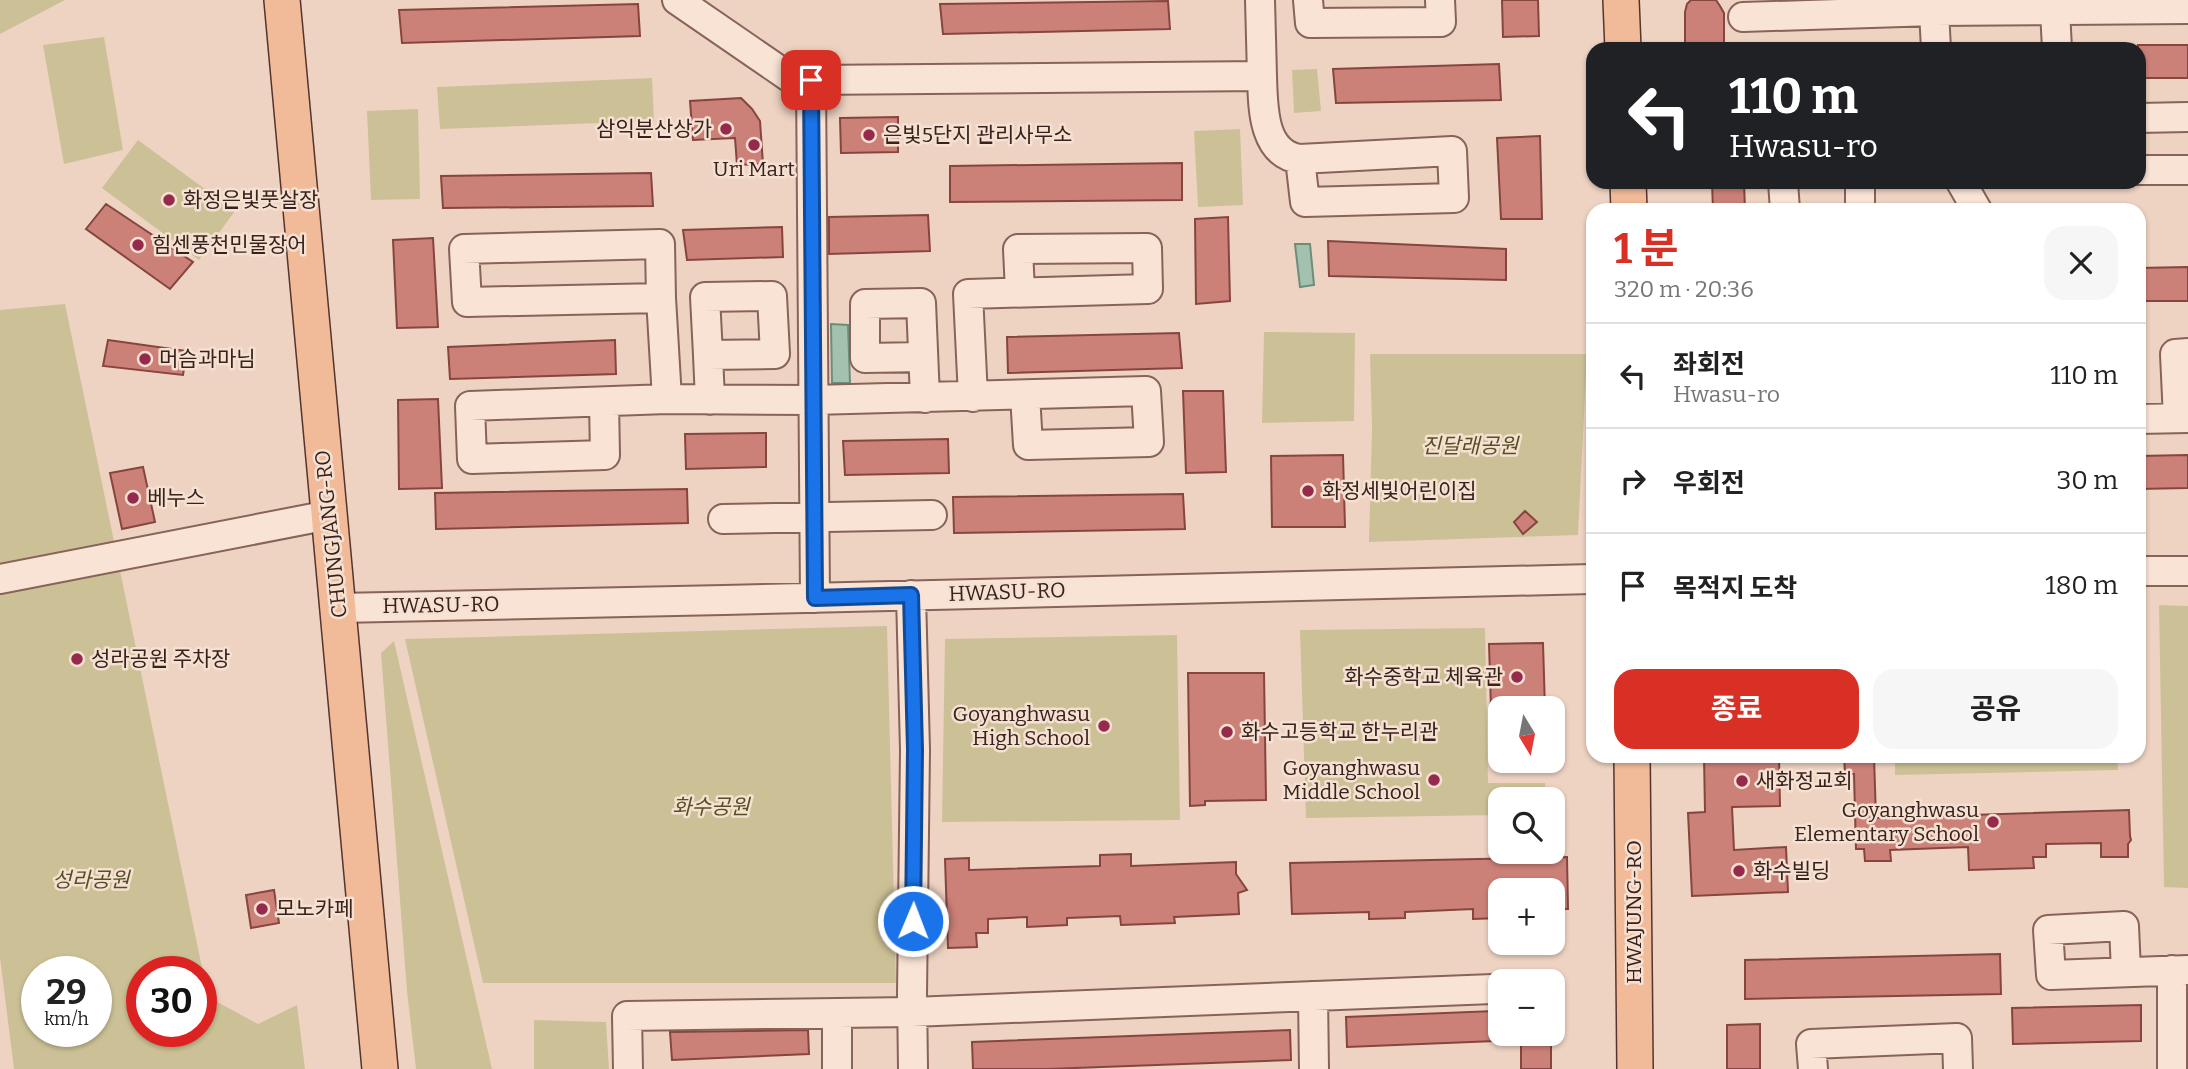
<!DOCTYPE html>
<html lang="ko">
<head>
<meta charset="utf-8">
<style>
	:root { --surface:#fff; --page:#f6f6f6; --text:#222; --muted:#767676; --line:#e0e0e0; --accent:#d93025 }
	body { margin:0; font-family:Bitter,"Noto Sans KR",serif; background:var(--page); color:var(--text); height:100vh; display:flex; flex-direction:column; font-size:26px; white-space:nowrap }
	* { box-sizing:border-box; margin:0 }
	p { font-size:23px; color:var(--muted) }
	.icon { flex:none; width:38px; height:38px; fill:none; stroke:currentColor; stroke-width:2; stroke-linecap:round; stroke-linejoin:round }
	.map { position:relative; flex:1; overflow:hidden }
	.details { position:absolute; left:1586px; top:203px; width:560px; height:560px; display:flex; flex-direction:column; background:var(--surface); border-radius:21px; box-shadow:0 2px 5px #0004 }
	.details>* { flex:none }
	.banner { position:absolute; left:1586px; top:42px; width:560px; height:147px; border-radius:21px; box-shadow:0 2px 5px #0004; background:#202124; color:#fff; overflow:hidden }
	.needle { width:46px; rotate:170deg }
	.controls { position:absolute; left:1488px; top:696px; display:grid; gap:14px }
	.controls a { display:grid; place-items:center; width:77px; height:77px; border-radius:14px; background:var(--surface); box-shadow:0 2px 5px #0004; font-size:35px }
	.speed { position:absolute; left:21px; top:956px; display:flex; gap:14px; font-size:35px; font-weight:700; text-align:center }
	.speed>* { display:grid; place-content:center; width:91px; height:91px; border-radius:50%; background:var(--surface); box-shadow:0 2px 5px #0004; line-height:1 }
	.speed small { font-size:18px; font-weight:400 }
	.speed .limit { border:10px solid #d22; background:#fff; color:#111 }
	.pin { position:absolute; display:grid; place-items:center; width:60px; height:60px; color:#fff; margin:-30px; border-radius:14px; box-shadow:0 4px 10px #0006 }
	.me { position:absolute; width:77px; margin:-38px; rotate:1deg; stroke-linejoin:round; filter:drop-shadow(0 0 5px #0008) }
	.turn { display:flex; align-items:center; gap:24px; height:147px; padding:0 28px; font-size:32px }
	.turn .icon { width:91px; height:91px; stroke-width:2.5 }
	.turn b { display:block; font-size:49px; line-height:60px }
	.round { display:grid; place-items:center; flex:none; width:74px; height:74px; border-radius:21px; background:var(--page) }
	.head { display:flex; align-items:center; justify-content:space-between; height:119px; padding:0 28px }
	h1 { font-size:42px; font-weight:700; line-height:52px; color:var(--accent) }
	.button { display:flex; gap:14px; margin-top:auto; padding:14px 28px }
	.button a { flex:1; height:80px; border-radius:21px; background:var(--accent); color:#fff; font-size:28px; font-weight:700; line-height:80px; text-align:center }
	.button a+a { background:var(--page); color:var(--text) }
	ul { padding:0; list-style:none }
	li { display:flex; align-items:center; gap:21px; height:105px; padding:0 28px; border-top:2px solid var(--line) }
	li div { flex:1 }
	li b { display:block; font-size:26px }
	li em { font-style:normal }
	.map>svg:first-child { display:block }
</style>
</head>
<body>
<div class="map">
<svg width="2188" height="1069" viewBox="0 0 2188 1069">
	<rect width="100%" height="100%" fill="#eed3c2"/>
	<path fill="#ccc196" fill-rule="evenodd" d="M0,0h65l-65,34z
		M104,37l19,113 -59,14 -21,-119z
		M1317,69l4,42 -27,2 -2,-43z
		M652,78l2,43 -214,8 -3,-42z
		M418,109l2,90 -49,1 -4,-89z
		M1240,129l3,76 -45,2 -4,-76z
		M138,140l97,71 -36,49 -97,-72z
		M65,304l143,693 50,27 39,-19 8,64h-291l-14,-111v-648zM37,971h59v60h-59zM142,971h59v60h-59z
		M1264,332l91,1 -1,88 -92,2z
		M1370,354h217l-9,181 -209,7 3,-114z
		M2159,605l29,1v282l-24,-1z
		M887,626l9,357h-413l-78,-344z
		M1485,628l3,155h57l1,17h-46v15l-194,3 -6,-188z
		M1177,635l3,185 -238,2 3,-183z
		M394,641l98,428h-76l-9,-78 -26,-338z
		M1895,756h222l1,14 -223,5z
		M1562,984v45l-10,1v-45z
		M534,1020l72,2 3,47h-75z"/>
	<path fill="#a4c0af" stroke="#6b8e7b" stroke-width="2" d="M1310,244l4,41 -14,2 -5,-43z
		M831,324l17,1 2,58h-18z"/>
	<path fill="#cc8178" stroke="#86453f" stroke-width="2" d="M1502,0h36l1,36 -36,1z
		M1691,0h25l4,6 4,7v36h-39v-37l2,-8z
		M1168,1l2,28 -227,5 -3,-30z
		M638,4l2,32 -238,7 -3,-33z
		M2138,45h50v33h-50z
		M1499,64l2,36 -165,3 -3,-34z
		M741,98l11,11 8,12 3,43 -26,1 -2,-27 -42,2 -3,-39z
		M898,117v35l-57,1 -1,-35z
		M1540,136l2,83h-41l-4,-81z
		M1182,163v37l-232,2v-36z
		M651,173l2,33 -210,2 -2,-32z
		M1712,182h32l1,28h-32z
		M106,204l87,58 -23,27 -84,-60z
		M928,215l2,36 -101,3v-37z
		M1228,217l2,84 -34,3 -1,-85z
		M782,227l1,30 -96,3 -4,-30z
		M433,238l5,89 -41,1 -4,-88z
		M1328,241l178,8v31l-177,-4z
		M2188,267v34h-50v-33z
		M1179,333l3,35 -174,5 -1,-36z
		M108,340l79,11 -4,24 -80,-9z
		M615,340l1,34 -166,5 -2,-32z
		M1183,391h40l3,81 -40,1z
		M438,399l4,89 -43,1 -1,-89z
		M766,433v34l-80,2 -1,-35z
		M948,439l1,34 -104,2 -2,-34z
		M1343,455l2,72h-73l-1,-71z
		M2188,455v33l-50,1v-33z
		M143,467l12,55 -33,7 -12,-56z
		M687,489l1,34 -252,6 -1,-36z
		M1183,494l2,35 -231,4 -1,-36z
		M1525,511l12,11 -14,12 -9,-12z
		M1543,643l2,66h-54l-2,-65z
		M1188,673h76l2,127 -61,1v4l-15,1z
		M1704,756h75l1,50 -48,1 2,43 52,-3 2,45 -96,4 -4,-83 17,-1z
		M1844,756h30l2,62 253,-8 1,26 1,4 -3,4v13h-27v-14l-55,1v13h-13l1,11 -65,2 -1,-23 -78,3 1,11h-26l-1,-12h-8l-2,-75h-9z
		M1131,854v12l105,-4v12l11,16 -9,3 1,21 -65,3 1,6 -54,2 -1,-9 -53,2v7l-40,2v-10l-39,2v14h-12l1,14 -29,1 -3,-89 24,-1v12l131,-4v-11z
		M1567,857l1,52h-16v-18h-52v27l-27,1v-10l-68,3v6l-36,1v-7l-77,2 -2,-51z
		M274,890l5,33 -28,5 -5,-33z
		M2000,954l1,40 -256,5v-39z
		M2141,1005v36l-128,3 -1,-36z
		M1494,1011l1,30 -148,6 -1,-30z
		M1760,1024v45h-33v-44z
		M808,1030l1,24 -137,6 -2,-28z
		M1290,1030l1,30 -243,9h-75l-1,-27z
		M1551,1043v26h-30v-25z"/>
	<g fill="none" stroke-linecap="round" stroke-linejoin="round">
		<g stroke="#876359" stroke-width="32">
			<path id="minor" d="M677,0l112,77 22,3
				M1308,0l2,23 131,-1 -1,-22
				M1929,0l5,11 2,38
				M2055,10l2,39
				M1743,17l191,-6 254,-2
				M1262,76c1,30 0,78 38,83l5,43 149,-4 -2,-47 -152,8
				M2138,118l50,-1
				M2138,170h50
				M1783,182l2,28
				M1860,182v28
				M1961,182l16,28
				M661,298l-1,-54 -196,5 3,53 194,-4 6,101 146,1 333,-9 3,51 -121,3 -3,-50
				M708,355l-3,-58 67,-1 3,58 -67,1 2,45
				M923,357l-58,1v-54l56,-1 4,95
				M973,397l-5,-103 180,-5 -1,-41 -129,1 2,43
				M604,402l1,53 -133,4 -2,-53 197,-7
				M2178,418l-3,-64 13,-1
				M2138,419l50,-1
				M723,519l209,-4
				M2138,571h50
				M0,579l329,-64
				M911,595l4,155 -3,244 1,75
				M815,598l-4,-518 451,-4 -2,-76
				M338,608l386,-8 868,-21
				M2126,972l-2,-46 -76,4 3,45 137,-5
				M1313,996l1,73
				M628,1069l-1,-53 285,-4 581,-23
				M837,1069v-56
				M1813,1069l-2,-25 146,-6 1,31
				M2172,1069v-99"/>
		</g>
		<g stroke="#55342e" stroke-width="38">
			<path id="major" d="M282,0l98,1069
				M1621,0l2,49
				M1628,182l1,28
				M1632,756l3,313"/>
		</g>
		<use href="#minor" stroke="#f8e3d5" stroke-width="28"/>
		<use href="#major" stroke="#f1bb99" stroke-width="35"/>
	</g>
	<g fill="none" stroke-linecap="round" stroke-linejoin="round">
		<g stroke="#114b97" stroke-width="18">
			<path id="route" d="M811,80l4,518 96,-3 4,155 -2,171"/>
		</g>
		<use href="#route" stroke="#1a73e8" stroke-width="12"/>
	</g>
	<g fill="#962a4c" stroke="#f5e0d1" stroke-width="2.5">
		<circle cx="726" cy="129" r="7"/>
		<circle cx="869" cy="135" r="7"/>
		<circle cx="754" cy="145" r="7"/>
		<circle cx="169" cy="200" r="7"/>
		<circle cx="138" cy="245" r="7"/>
		<circle cx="145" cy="359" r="7"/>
		<circle cx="1308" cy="491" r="7"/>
		<circle cx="133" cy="498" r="7"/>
		<circle cx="77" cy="659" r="7"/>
		<circle cx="1517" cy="677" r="7"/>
		<circle cx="1104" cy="726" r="7"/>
		<circle cx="1227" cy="732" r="7"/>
		<circle cx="1434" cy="780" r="7"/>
		<circle cx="1742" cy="781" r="7"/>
		<circle cx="1993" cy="822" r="7"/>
		<circle cx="1739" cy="871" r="7"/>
		<circle cx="262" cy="909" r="7"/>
	</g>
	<g text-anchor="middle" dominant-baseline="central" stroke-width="5" stroke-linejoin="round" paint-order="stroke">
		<g font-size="21" fill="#37221d" stroke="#f5e0d1" text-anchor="start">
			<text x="712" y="129" text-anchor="end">삼익분산상가</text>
			<text x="883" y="135">은빛5단지 관리사무소</text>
			<text x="754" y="169" text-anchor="middle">Uri Mart</text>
			<text x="183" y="200">화정은빛풋살장</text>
			<text x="152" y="245">힘센풍천민물장어</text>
			<text x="159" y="359">머슴과마님</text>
			<text x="1322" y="491">화정세빛어린이집</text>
			<text x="147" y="498">베누스</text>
			<text x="91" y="659">성라공원 주차장</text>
			<text x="1503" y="677" text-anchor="end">화수중학교 체육관</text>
			<text x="1090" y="714" text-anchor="end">Goyanghwasu<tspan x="1090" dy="24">High School</tspan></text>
			<text x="1241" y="732">화수고등학교 한누리관</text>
			<text x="1420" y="768" text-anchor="end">Goyanghwasu<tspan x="1420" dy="24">Middle School</tspan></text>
			<text x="1756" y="781">새화정교회</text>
			<text x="1979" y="810" text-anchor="end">Goyanghwasu<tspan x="1979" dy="24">Elementary School</tspan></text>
			<text x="1753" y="871">화수빌딩</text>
			<text x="276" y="909">모노카페</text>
		</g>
		<g font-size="21" font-style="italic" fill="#535124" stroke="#f5e0d1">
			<text x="1470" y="446">진달래공원</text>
			<text x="711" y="807">화수공원</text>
			<text x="91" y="880">성라공원</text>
		</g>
		<g font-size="21" fill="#37221d" stroke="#f5e0d1">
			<text transform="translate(331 534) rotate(-96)">CHUNGJANG-RO</text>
			<text transform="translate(1007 592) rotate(-2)">HWASU-RO</text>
			<text transform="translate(441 605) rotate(-1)">HWASU-RO</text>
			<text transform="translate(1634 912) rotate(-90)">HWAJUNG-RO</text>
		</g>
	</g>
</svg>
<div class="controls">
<a><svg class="needle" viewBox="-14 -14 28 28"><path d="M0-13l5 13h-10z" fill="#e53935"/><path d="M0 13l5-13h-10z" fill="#767676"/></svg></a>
<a><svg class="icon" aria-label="search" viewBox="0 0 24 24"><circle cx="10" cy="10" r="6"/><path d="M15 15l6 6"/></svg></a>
<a>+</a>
<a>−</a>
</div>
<div class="speed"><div>29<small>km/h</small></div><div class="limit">30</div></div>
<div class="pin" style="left:811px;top:80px;background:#d93025"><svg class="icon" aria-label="arrive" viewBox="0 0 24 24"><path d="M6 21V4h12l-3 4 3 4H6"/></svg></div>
<svg class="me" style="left:913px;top:921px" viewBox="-20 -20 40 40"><circle r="17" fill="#1a73e8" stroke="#fff" stroke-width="3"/><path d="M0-11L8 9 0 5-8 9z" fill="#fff"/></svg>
<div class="banner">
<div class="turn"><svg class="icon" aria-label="left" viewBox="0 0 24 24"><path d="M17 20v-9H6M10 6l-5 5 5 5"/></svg><div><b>110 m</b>Hwasu-ro</div></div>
</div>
<section class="details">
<div class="head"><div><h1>1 분</h1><p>320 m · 20:36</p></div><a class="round"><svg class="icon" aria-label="close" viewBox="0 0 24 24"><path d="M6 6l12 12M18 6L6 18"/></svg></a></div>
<ul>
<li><svg class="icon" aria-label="left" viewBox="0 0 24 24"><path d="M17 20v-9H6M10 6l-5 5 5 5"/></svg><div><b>좌회전</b><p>Hwasu-ro</p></div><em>110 m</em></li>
<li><svg class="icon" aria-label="right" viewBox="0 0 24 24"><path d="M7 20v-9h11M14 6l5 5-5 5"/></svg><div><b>우회전</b></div><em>30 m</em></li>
<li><svg class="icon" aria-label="arrive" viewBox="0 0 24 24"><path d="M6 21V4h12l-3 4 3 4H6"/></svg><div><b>목적지 도착</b></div><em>180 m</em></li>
</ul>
<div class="button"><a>종료</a><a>공유</a></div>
</section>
</div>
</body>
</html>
